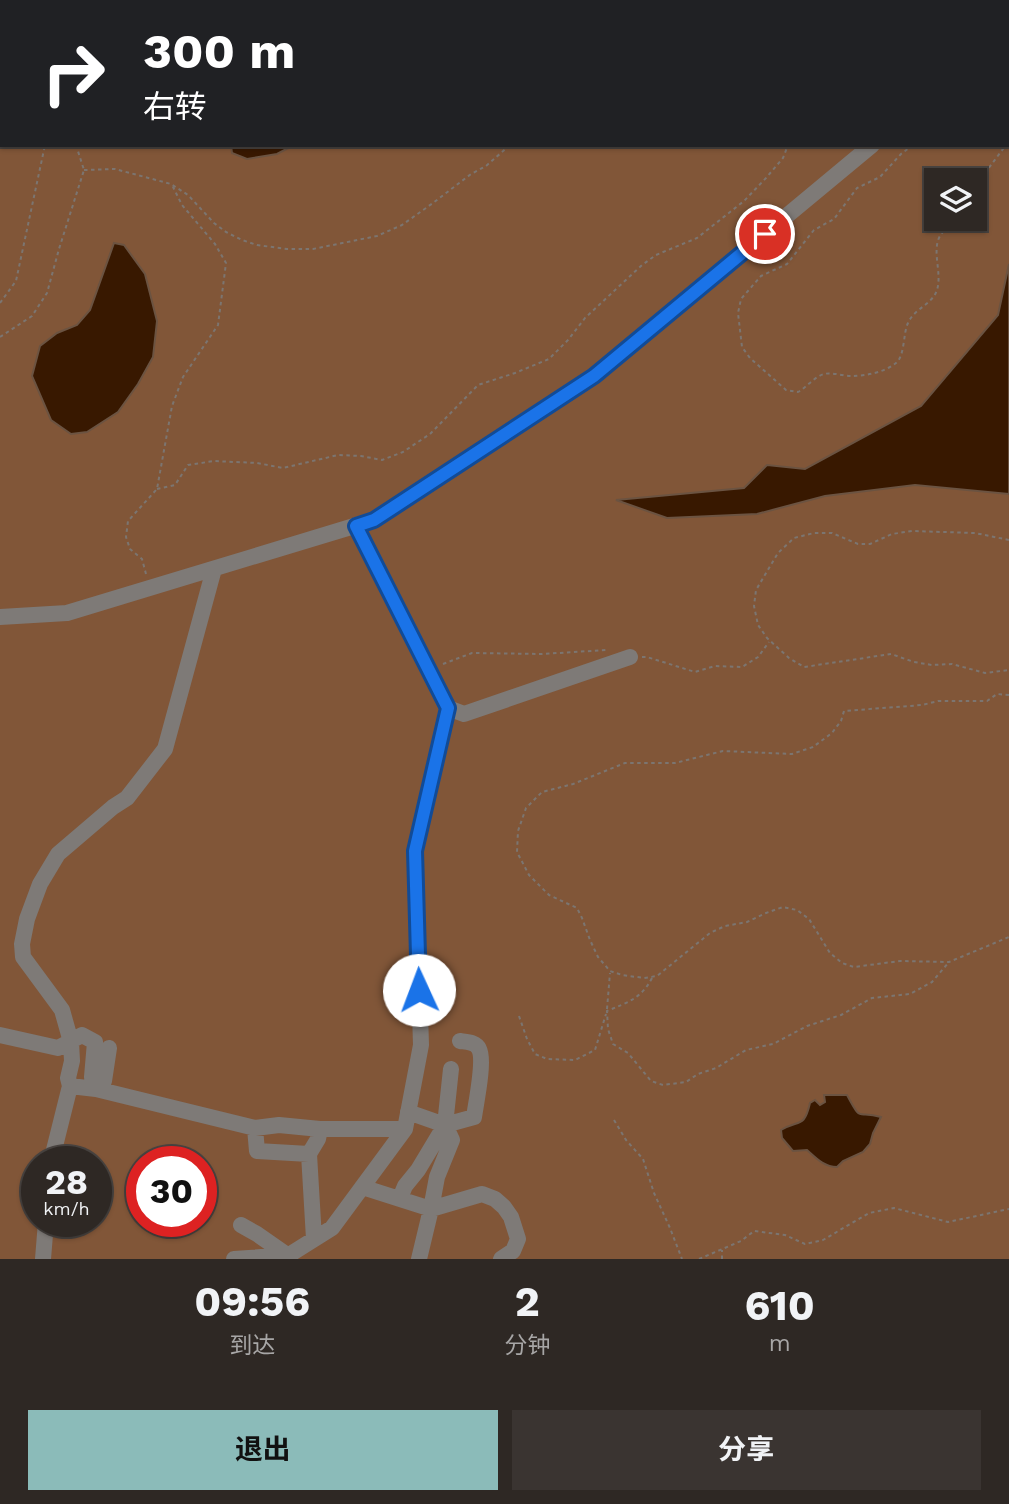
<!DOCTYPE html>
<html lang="zh">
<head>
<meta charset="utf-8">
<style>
	:root { --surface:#2e2824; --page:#3a3431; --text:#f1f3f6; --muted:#a7a6a6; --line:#494441; --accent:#8bbbb9 }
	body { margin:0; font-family:"Work Sans","Noto Sans SC",sans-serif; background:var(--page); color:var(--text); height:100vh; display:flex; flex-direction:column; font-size:26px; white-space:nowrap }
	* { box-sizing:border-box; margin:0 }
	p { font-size:23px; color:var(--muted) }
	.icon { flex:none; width:38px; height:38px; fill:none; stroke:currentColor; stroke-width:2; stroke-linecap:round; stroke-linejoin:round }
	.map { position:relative; height:1259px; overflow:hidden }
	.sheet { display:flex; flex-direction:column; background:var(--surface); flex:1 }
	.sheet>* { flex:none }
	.guide { position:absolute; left:0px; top:0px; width:1010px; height:147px; box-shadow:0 2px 5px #0004,0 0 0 2px var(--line); background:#202124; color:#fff; overflow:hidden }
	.fabs { position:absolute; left:924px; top:168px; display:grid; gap:14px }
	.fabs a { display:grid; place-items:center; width:63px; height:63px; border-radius:0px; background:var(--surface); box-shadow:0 2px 5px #0004,0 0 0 2px var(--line); font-size:35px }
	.speed { position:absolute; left:21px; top:1146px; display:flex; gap:14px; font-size:35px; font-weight:700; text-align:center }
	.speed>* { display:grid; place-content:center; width:91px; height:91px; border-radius:50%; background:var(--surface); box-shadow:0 2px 5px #0004,0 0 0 2px var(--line); line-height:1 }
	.speed small { font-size:18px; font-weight:400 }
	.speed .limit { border:10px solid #d22; background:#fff; color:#111 }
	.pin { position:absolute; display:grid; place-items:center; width:60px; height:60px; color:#fff; margin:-30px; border:4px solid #fff; border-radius:50%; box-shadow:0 2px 7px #0007 }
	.me { position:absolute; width:77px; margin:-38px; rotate:358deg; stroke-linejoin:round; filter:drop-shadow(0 0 5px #0008) }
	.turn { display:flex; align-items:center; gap:24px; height:147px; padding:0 28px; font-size:32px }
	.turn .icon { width:91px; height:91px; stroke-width:2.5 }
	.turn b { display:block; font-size:49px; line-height:60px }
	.eta { display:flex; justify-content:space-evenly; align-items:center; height:119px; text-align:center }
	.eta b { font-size:42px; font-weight:700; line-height:49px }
	.cta { display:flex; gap:14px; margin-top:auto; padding:14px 28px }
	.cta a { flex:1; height:80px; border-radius:0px; background:var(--accent); color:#111; font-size:28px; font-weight:700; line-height:80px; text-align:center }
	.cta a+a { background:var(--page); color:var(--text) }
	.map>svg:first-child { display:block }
</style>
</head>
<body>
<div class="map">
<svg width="1009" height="1259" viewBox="0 0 1009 1259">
	<rect width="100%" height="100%" fill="#3e3630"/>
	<path fill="#815638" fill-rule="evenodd" d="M0,0h1009v1259h-1009zM2,2h1006v143h-1006zM936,180h39v39h-39zM37,1162h59v60h-59zM142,1162h59v60h-59z"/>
	<path fill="#381800" stroke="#6b5341" stroke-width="2" d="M231,145h63l-17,9 -30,5 -15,-6z
		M114,243l10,2 21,29 12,47 -4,36 -15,27 -20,28 -31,20 -16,2 -20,-14 -19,-44 8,-30 17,-13 20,-8 13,-15z
		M1009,264v230l-94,-9 -90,11 -68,18 -90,4 -51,-18 128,-12 23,-23 38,4 116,-63 77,-91z
		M824,1095h23c16,30 9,14 34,22l-8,16 -3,11 -7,8 -20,9 -6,6c-13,0 -21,-9 -30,-17l-14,1 -11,-13 -1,-8c18,-11 23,-1 29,-27l5,-3 5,5 5,-3z"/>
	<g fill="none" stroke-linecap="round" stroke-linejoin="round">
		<path stroke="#7c7570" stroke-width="2" stroke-dasharray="3.5 3.5" stroke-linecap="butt" d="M54,2v-2
			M144,2l3,-2
			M718,2l1,-2
			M942,2l1,-2
			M1008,108h1
			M1008,143l1,-2
			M913,145l-12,9 -21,23 -23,11 -23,31 -20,11 -27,34 -26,12 -20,23 -3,14 4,34 8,11 36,32 12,2c9,-5 16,-15 26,-18 8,-2 19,2 27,2 15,0 34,-4 45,-13 9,-7 7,-30 12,-40 5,-12 19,-17 26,-27 13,-19 -8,-50 11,-66 6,-4 13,-7 19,-11
			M84,170l31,-1 56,15 17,11 26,28 12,9 16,8 15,5 30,4h26l64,-13 25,-11 31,-22 38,-29 15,-8 24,-21
			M975,207l9,-20 4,-18 18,-24
			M0,303l16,-22 29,-136
			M0,337l32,-21 15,-23 12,-44 25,-79 -8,-25
			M157,489l18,-4 13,-20 26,-4 43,2 26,5 55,-13 23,1 21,4 21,-8 27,-18 48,-49 37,-12 34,-14 19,-19 17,-22 57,-53 14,-10 41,-17 47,-37 22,-23 17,-20 5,-13
			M1009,540l-34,-7 -63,-2 -20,3 -22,10h-12l-26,-11h-18l-20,5 -16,15 -22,37 -2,16 4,19 9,13 22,20 15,9 87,-13 23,8 18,3 20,-1 33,9 24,-3
			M146,574l-4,-15 -12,-10 -4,-12 2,-16 29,-32 15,-83 11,-29 35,-52 8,-62 -11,-19 -33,-39 -10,-20
			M642,657h5l48,15 20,-6 27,1 16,-10 11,-15
			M443,664l29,-11 70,1 64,-4
			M1009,695l-12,-1 -10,7h-49l-16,4 -78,6 -3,10 -9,12 -19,14 -21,7 -69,-3 -48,12h-50l-52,21 -31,8 -16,16 -8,23 -1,21 12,23 20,20 28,13 5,10 8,22 8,17 12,14 12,4 22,3 13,-2 53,-43 15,-7 22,-4 19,-9 17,-6 14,3 12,9 21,34 12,10 12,4 46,-6 49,1 60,-25
			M652,978c-11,21 -24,24 -45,33l1,18 5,15 15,9 23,28 12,4 23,-3 12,-8 18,-6 30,-18 27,-6 34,-18 34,-11 31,-17 38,-4 22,-12 17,-20
			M607,1009l3,-36
			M519,1016l8,23 8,15 12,5 28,1 20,-10 11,-36
			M614,1120l12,20 17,19 11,34 16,35 12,31
			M699,1259l42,-18 13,-10 31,4 20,9 18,-4 46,-27 25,-5 54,14 61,-13
			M722,1259v-9"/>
		<path stroke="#7e7a77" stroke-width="16" d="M1008,42l1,-1
			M0,617l67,-4 307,-93 220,-144 278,-231
			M448,708l16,6 166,-57
			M0,1035l58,13 24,-13 13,7 -3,35 4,12 8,-8 5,-33
			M70,1086l26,3 159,39 24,-3 41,4h85
			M408,1112l37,13 7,15 -15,37 -6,32 -12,50
			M445,1125l29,-8c2,-14 11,-57 5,-68 -3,-7 -12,-7 -19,-8
			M255,1128l2,23 52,3
			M51,1162l19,-76 -2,-8 4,-17 -1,-19 -9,-32 -39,-53 -1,-13 5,-25 13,-35 18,-30 55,-47 14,-9 38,-49 49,-180
			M362,1187l69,22 51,-15 13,5 9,8 7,10 7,22 -5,12 -12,8
			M400,1198l5,-12 13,-16 27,-45 6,-56
			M241,1225l16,9 33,23
			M314,1239l-5,-85 9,-15 2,-10
			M43,1259l3,-37
			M234,1259l55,-4 43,-27 73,-99 16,-84 -6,-194 33,-143 -92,-182"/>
	</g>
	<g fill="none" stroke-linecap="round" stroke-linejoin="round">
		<g stroke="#114b97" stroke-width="18">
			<path id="route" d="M419,990l-4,-139 33,-143 -92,-182 18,-6 220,-144 171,-142"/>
		</g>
		<use href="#route" stroke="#1a73e8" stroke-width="12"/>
	</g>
</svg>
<div class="fabs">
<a><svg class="icon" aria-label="layers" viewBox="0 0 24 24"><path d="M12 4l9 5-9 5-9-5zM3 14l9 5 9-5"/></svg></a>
</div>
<div class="speed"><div>28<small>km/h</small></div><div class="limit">30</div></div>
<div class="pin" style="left:765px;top:234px;background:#d93025"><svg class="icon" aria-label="arrive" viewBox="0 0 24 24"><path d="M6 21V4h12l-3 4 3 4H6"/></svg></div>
<svg class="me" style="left:419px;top:990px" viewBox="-20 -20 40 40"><circle r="19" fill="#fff"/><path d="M0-13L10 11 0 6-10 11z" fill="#1a73e8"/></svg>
<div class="guide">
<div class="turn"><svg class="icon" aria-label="right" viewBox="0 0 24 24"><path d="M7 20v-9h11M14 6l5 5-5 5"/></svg><div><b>300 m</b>右转</div></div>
</div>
</div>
<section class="sheet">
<div class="eta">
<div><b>09:56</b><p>到达</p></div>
<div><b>2</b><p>分钟</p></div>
<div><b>610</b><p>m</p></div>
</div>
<div class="cta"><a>退出</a><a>分享</a></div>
</section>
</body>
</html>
